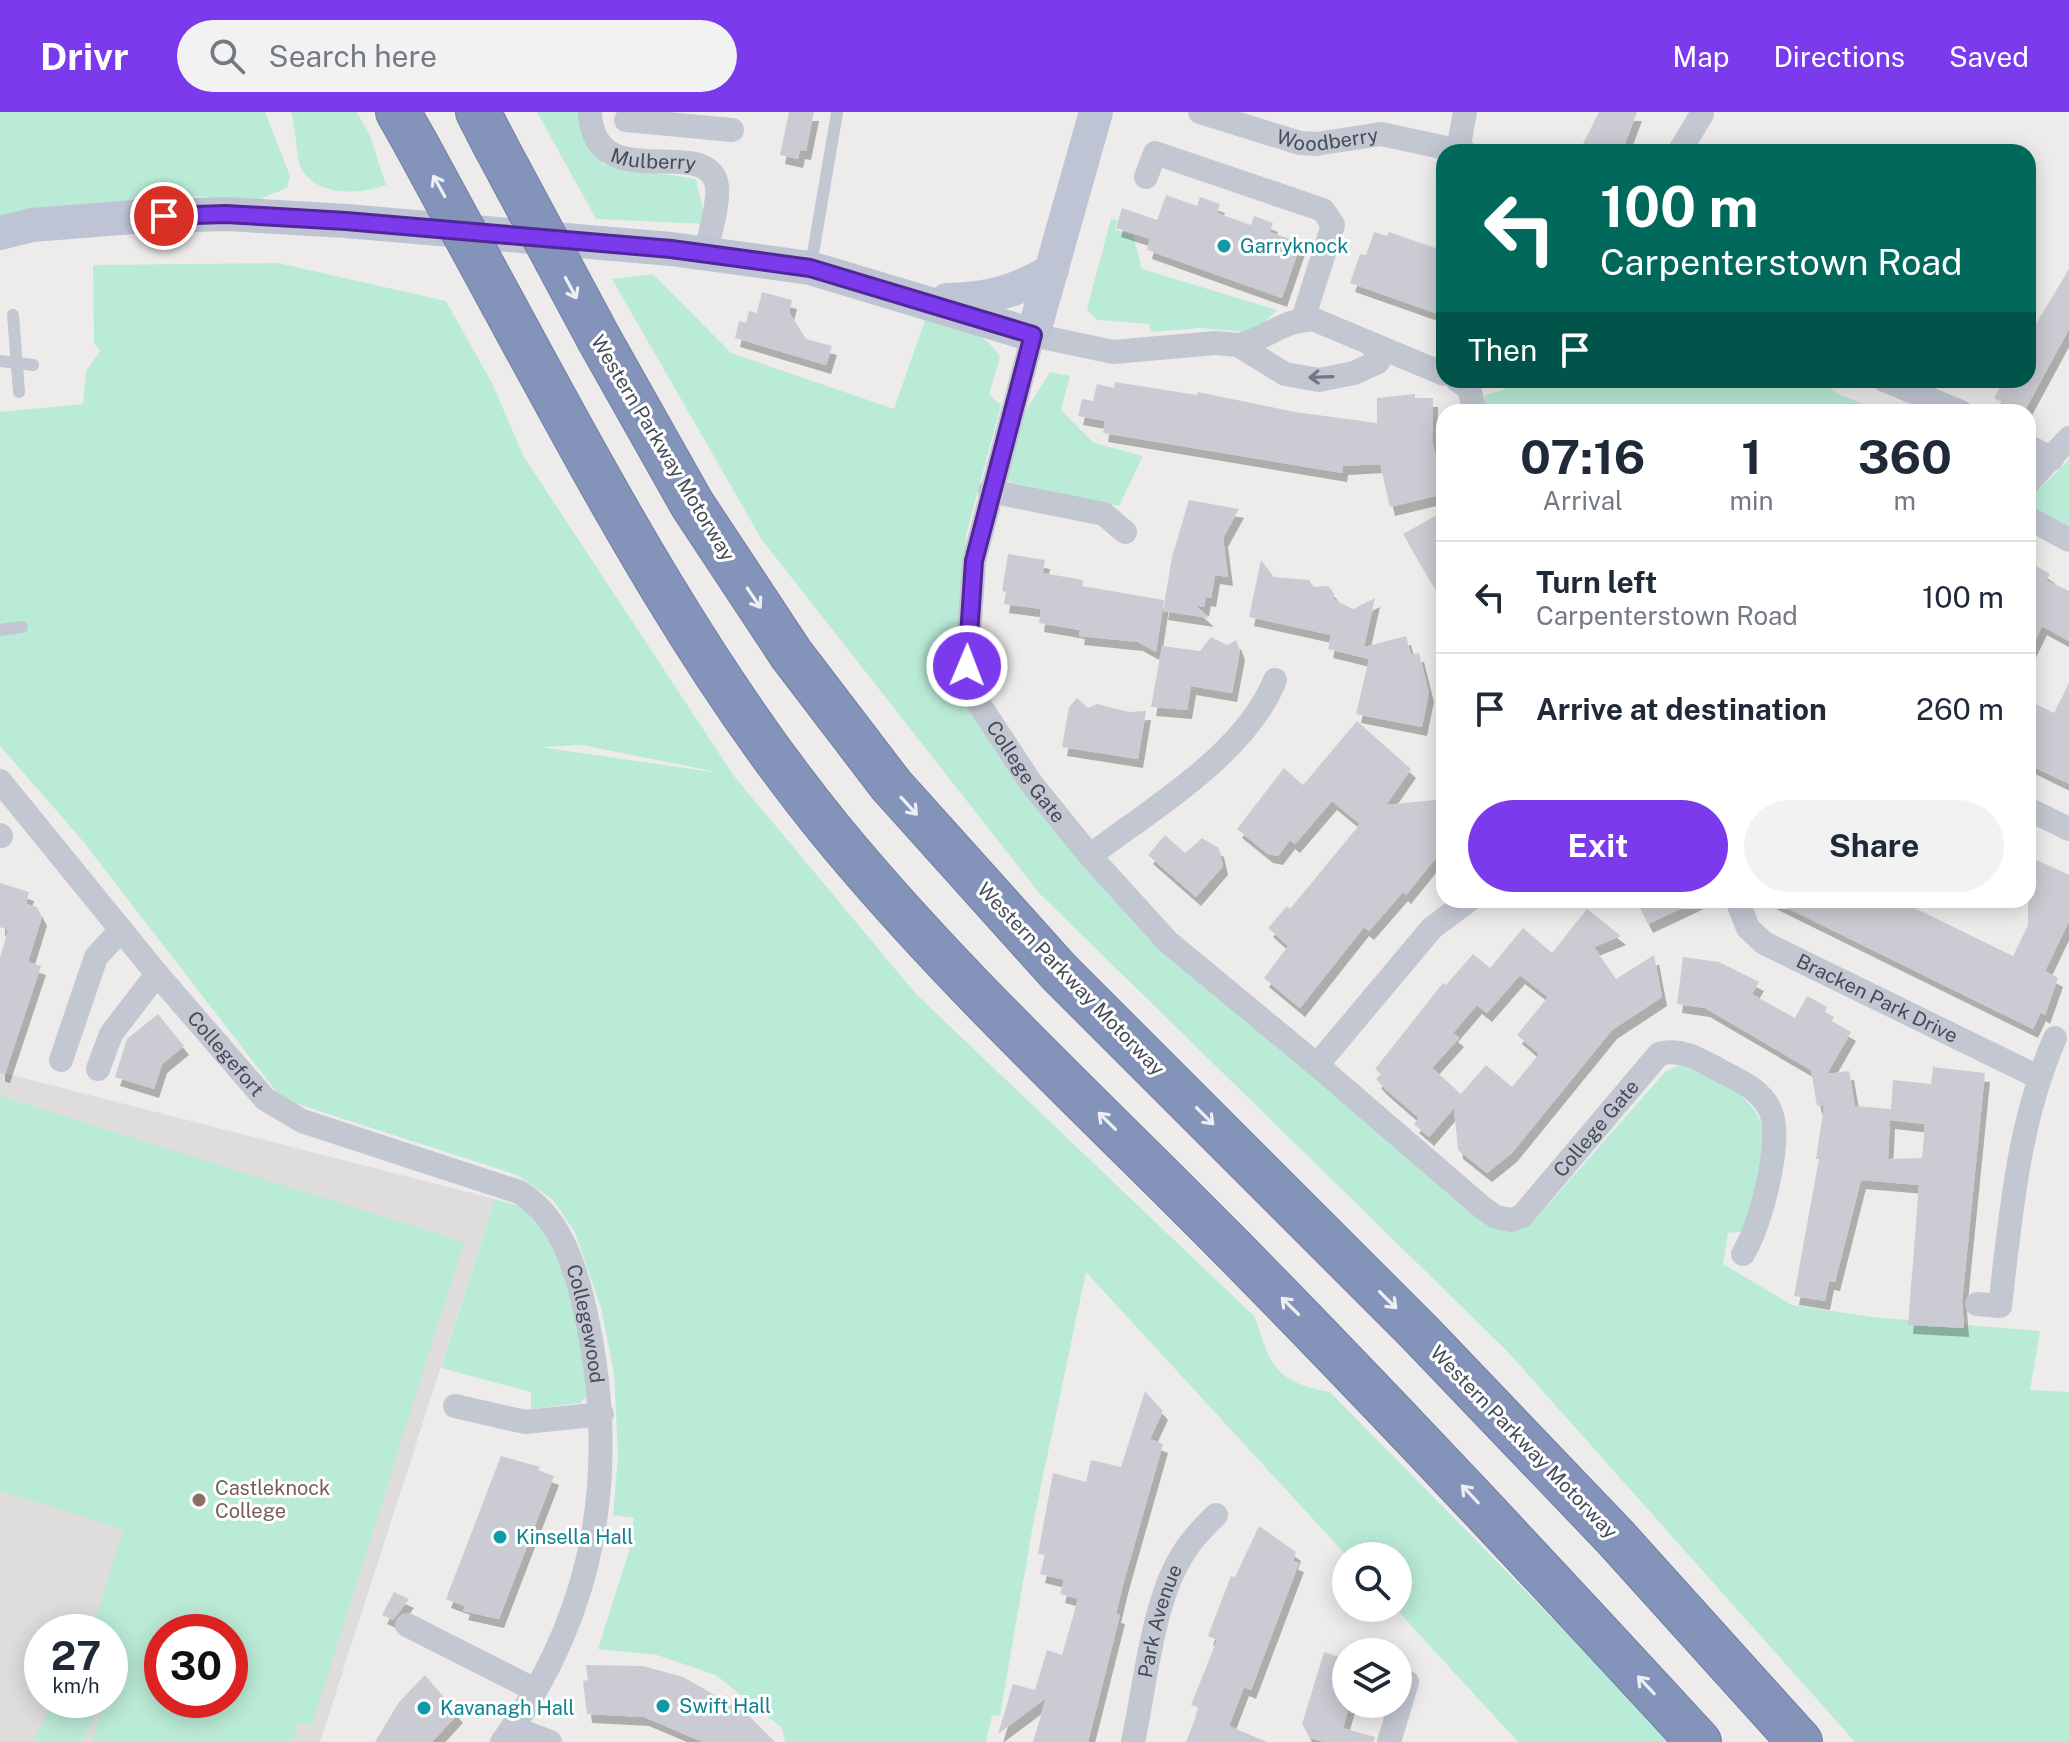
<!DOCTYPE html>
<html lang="en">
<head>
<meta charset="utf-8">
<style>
	:root { --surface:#fff; --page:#f2f2f3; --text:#1f2937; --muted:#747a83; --line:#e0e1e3; --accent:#7c3aed }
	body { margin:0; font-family:"Public Sans",sans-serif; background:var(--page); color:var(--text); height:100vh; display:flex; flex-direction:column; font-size:30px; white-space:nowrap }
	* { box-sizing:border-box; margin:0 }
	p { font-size:26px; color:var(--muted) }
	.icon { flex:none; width:44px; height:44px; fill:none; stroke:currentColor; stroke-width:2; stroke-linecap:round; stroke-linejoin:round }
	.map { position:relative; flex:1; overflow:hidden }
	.drawer { position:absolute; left:1436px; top:292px; width:600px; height:504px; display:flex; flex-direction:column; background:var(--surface); border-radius:24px; box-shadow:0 4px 20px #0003 }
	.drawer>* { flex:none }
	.top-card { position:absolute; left:1436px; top:32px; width:600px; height:244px; border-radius:24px; box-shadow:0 4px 20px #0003; background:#00695c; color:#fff; overflow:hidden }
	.tools { position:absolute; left:1332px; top:1430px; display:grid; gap:16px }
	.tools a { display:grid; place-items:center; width:80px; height:80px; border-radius:50%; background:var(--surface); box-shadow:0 4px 20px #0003; font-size:40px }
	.speed { position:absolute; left:24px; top:1502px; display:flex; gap:16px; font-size:40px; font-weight:700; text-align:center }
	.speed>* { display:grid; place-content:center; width:104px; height:104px; border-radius:50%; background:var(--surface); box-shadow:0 4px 20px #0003; line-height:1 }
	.speed small { font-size:20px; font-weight:400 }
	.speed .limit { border:12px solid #d22; background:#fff; color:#111 }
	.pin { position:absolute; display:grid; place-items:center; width:68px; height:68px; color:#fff; margin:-34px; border:4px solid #fff; border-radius:50%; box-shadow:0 2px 8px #0007 }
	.me { position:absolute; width:88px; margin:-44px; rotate:1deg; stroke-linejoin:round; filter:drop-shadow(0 0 6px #0008) }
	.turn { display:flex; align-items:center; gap:28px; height:168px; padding:0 32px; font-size:36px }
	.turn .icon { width:104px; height:104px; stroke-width:2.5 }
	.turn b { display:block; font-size:56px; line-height:68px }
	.then { display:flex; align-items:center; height:76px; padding:0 32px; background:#0003; gap:16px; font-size:30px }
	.eta { display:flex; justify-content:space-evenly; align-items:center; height:136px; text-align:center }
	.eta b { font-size:48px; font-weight:700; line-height:56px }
	.action { display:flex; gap:16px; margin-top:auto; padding:16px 32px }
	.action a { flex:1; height:92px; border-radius:48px; background:var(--accent); color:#fff; font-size:32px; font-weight:700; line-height:92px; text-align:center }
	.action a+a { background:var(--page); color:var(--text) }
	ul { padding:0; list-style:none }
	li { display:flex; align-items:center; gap:24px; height:112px; padding:0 32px; border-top:2px solid var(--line) }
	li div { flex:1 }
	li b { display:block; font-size:30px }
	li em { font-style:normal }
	header { display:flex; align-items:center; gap:48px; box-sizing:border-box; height:112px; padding:0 40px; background:var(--accent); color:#fff }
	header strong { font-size:38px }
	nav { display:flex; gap:44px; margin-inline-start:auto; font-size:28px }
	.search { width:560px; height:72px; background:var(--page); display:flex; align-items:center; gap:20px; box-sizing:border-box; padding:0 28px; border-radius:44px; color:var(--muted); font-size:30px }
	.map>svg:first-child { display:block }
</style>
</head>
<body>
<header>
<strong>Drivr</strong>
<div class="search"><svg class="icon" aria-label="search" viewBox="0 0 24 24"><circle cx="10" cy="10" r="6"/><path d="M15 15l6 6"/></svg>Search here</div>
<nav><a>Map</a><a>Directions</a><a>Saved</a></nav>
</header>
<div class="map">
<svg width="2069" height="1630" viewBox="0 0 2069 1630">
	<defs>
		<filter id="shadow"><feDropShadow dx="5" dy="9" stdDeviation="0" flood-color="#0004"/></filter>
	</defs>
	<rect width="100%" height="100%" fill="#eeeceb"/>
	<path fill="#dfdddc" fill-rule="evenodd" d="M0,960l495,127 -175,543h-320zM42,1520h68v68h-68zM162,1520h68v68h-68z"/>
	<path fill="#baebd7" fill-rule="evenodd" d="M0,0h265l25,64 -3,12 -32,13 -61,-5 -43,3 -67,6 -84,17z
		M291,0h66l13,24 16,49c-26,10 -69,12 -85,-17 -5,-10 -5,-42 -10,-56z
		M537,0h54l11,52 94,15 10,45 -110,-5z
		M1111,107l6,1 -2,10 18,5 9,34 135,41 -23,23 -54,-5 -49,4 -2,-8 -52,-4 -10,-11z
		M278,151l168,38 46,82 32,74 210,319 182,218 339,323c16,51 21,65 75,75l284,289 55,61h-151l-123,-134h3v-52h-51l-261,-284 -52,247 -34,197 -8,-1 -6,27h-201l-3,-14 -66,-53 -59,-20 -59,-6 31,-98 5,-33 -21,-3 5,-59 -4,-83 -13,-65 -26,-76 -22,-32 -36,-25 -235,-76 -200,-259 -82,-94v-334l83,-8 3,-33 14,-20 -6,-8 -1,-78zM582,633l130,26v1l-172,-25z
		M653,162l78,79 163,56 32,-92c28,9 59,13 74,40l-11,38 12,10 -35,130 -8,114 132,207 365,336 76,32 135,-153 16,-7c107,45 85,69 63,167l-17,2 -5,31 69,41 80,12 168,14 -10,59 39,2v350h-214l-348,-391 -467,-457 -278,-354 -150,-261z
		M1050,260l20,4 -9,34 33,33 49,13 -24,50 -110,-24 -6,-21 25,-54z
		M1516,268h28l6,6 4,-6h263l23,15 46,17h-401v-17l19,-5z
		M2069,348v69l-37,-20 -4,-9z
		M0,984l464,146 -152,483 -13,-3 -6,20h-201l12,-42h6v-68h-18l31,-103 -123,-38zM230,1520v68h-68v-68z
		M495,1087c9,3 21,5 29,10 43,26 56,137 66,184l-10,10 -49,6v-17l-90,-24z
		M50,1588h46l-3,22 -13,20h-47l16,-32z"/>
	<path fill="#cbccd3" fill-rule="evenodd" filter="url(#shadow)" d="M789,0h25l-8,39 -6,-1 -2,9 -18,-4z
		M1599,0h38l-15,40h-43z
		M1166,83l31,11 3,-9 20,7 -3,9 34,12 3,-9 19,7 -3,9 31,11 -19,55 -135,-48 3,-11 -34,-11 6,-20 35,12z
		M1374,120l13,4 2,-4 55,19v65l-94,-33 10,-29 6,1z
		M2069,157v60l-45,83h-4l-26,-14 10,-18h24v-43z
		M762,180l30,8 -3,12 17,27 26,7 -6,19 -91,-27 4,-17 7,2 3,-12 8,2z
		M1115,270l82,13 1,-3 97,20 82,11v-25l38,-4v4h18l-1,43 12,53 -54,13 -10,-43 -37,2 -1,7 -239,-40 2,-12 -27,-5 4,-17 11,2 4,-17 17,4z
		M1189,388l50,9 -16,29 5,39 -13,-2 -4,23 -5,-1 -2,10 -9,-2 14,13 -46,-7 9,-54z
		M1444,399v93l-41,-70z
		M1008,442l37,6 -2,13 40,7 -1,6 82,14 -8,52 -18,-10 -59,-6 1,-6 -41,-7 2,-14 -37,-5 2,-12 -4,-1z
		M1261,448l13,17 35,3 5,7 14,-1 6,7 -1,6 20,10 22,-11 -11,49 42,-11 5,19 8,-2 10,40 -7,34 -66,-13 13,-55 -41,-10 3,-14 -82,-18z
		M2028,449l22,13 -4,6 23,11v50l-27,-15 -14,29z
		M1211,525l16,8 9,-5 4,11 -8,42 -41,-7 -4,24 -36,-3 11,-61 38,5z
		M2069,571v101l-41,-20v-64l26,13z
		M1077,586l11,10 9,-4 32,8 17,-1 -8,48 -76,-12 7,-40z
		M1357,609l54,48 -25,36 58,-6v49l-38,47 -3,-3 -34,39 -5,-4 -64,81 -36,-30 24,-32 -20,-18 19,-22 3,3 70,-85 -28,-23 -37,43 -5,-4 -12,16 -10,-2 -31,-25 47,-61 19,17z
		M1165,723l20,18 17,-15 17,10 4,18 -27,31 -48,-42z
		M2028,744l41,19v46l-24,50 13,7 -13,37 -4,-3 -8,17 -262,-129h127l115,56 15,-31z
		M0,771l29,9 -3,12 11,3 5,10 -14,45 13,4 -36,108 -5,-1v-115l8,-28 -8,-3z
		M1636,788h63l-51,24z
		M1587,797l34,27 -27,11 22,32 38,-24 8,42 -50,33 -100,123 -25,20 -29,-23 -4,-42 -25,29 -15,-13 5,-6 -37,-32 -6,-7 5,-5 -6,-5 68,-86 3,2 27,-31 17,14 33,-40 29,25zM1520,863l28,22 -31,38 22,19 -27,33 -26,-22 -25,29 -29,-26 27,-30 -6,-5 24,-28 10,8z
		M1683,845l36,5 40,20 -7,12 43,24 12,-22 20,11 -2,5 9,5 -2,4 19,11 -24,42 22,-3 6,35 36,3 2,-29 38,4 2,-17 52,6 -23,229 2,26 -56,-3 11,-140 -58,-5 -26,102 -6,-1 -4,20 -31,-5 25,-137h-3l8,-54 -7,1 -6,-36 -106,-62 -28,-4zM1890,1008l35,4 -3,34 -34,1z
		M158,902l26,32 -22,18 -8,25 -39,-12 12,-38z
		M1145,1279l18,20 -13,28 13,5 -39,137 -8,33 4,1 -32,127h-55l13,-44 -48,36 15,-50 22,6 12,-40 15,5 16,-56 -18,-5 4,-14 -24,-6 5,-19 -7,-1 15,-81 33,9 5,-22 30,7z
		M501,1344l39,11 -2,3 16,6 -55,143 -36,-8 2,-5 -19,-7z
		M1259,1414l37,26 -3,9 6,2 -48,127 -7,-3 -15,39 38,16h-81l13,-34 -8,-3 26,-65 -9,-4 23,-60 4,1z
		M394,1480l15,7 -16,21 -11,-5z
		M1324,1540l22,7v45h4l-7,24 32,9 -1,5h-49l-15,-4 -8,-14z
		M586,1553l57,1 40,11 63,36 29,29h-72l-59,-25 -57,-3 -4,-33 5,-1z
		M425,1563l33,39 -26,28h-57l24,-40z"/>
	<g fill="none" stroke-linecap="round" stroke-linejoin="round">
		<g stroke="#707ea4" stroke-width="46">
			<path id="highway" d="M398,0l17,30
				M478,0l17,33
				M503,192c99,182 197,367 329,528 120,146 261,275 393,409 162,164 318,332 474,501
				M599,227l93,165 99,150 100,131 168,187 360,360 197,206 184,204"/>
		</g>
		<path stroke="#c2c7d2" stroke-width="12" d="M811,153l26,-152
			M13,203l6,77
			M0,249l33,4
			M0,518l22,-3"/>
		<g stroke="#c2c7d2" stroke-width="24">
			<path id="s1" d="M590,0c3,87 119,20 127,74 2,20 -8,48 -11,68"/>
			<path id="s2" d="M1200,0l100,31 16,1 65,-10 84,18"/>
			<path d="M626,8l106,10"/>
			<path d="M1458,38l7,-38"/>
			<path d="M1679,40l23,-38"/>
			<path d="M1146,65l9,-24 168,57 10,15 -30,94"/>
			<path d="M1238,233c27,-5 49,-28 77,-25l129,54"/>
			<path id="s3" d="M1374,233l4,17 -24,11 -35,7 -34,-6 -47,-29 -22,-2 -103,9 -80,-17 -59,226 -7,105 8,32 56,85 59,73 78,86 149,123 166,143 13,9 15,3 11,-4 137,-162c22,-6 38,4 58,15 19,10 44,20 53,41 14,29 -10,118 -27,144"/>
			<path d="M1457,268l12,8 6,24"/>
			<path d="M1884,268l77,32"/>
			<path d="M2028,334l24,13"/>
			<path d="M2028,371l41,-45"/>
			<path d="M990,379l114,23 21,18"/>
			<path d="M2028,406l41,22"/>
			<path id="s4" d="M0,669l157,193 108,125 37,22 217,71c41,25 56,73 66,118 35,157 13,301 -83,432"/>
			<path d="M2028,697l41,20"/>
			<path d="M0,723l1,1"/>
			<path d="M1090,744c62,-48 155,-101 185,-176"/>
			<path id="s5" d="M1737,788l11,28 16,15 274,134"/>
			<path d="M61,948l35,-103 25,-27"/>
			<path d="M1317,953l115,-137 36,-27"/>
			<path d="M98,957l13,-35 46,-60"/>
			<path d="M1977,1192l23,2c11,-92 18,-183 55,-268"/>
			<path d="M455,1294l70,16 77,-8"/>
			<path d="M407,1513l128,65"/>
			<path d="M513,1616l37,14"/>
			<path id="s6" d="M1133,1630c12,-55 19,-137 48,-185 9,-16 22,-29 35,-42"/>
			<path d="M1389,1630l18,-60"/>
		</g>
		<path stroke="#bec4d4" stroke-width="34" d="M0,121l32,-8 101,-8 93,-3 120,7 325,28 139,19 223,67 63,-223
			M947,188c39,0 72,-9 105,-30"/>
		<use href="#highway" stroke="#8493b9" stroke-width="44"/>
		<g stroke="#707ea4" stroke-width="46" stroke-linecap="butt">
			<path id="highway-bridge" d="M415,30l88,162
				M495,33l104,194"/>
		</g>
		<use href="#highway-bridge" stroke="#8493b9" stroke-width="44"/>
	</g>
	<defs><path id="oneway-shaft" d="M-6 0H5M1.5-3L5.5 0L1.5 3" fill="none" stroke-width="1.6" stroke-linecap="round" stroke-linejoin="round" transform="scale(2)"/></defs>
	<g stroke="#edeff4">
		<use href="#oneway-shaft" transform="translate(439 74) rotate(-119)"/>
		<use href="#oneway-shaft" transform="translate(571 176) rotate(62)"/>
		<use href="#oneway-shaft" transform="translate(754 486) rotate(56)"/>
		<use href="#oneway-shaft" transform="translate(909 694) rotate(48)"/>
		<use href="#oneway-shaft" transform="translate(1205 1004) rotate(45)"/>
		<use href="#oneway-shaft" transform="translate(1107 1009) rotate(-135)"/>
		<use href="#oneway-shaft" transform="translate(1388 1188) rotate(45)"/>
		<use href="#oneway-shaft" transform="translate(1290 1194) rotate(-135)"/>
		<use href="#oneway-shaft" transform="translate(1470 1382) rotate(-133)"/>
		<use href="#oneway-shaft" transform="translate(1646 1573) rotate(-133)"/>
	</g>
	<use stroke="#717682" href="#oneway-shaft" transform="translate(1321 265) rotate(178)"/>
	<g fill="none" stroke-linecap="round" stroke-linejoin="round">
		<g stroke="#51269a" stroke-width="20">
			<path id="route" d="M164,104l62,-2 120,7 325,28 139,19 223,67 -59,226 -7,105"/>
		</g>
		<use href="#route" stroke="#7c3aed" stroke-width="14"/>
	</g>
	<g fill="#0f9aa8" stroke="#fff" stroke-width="3">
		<circle cx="1224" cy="134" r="8"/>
		<circle cx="500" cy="1425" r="8"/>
		<circle cx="663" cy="1594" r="8"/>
		<circle cx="424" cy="1596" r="8"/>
	</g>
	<circle fill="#8d6e63" stroke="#fff" stroke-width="3" cx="199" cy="1388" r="8"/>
	<g text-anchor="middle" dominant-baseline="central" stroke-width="6" stroke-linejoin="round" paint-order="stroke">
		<g font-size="20" fill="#454b57" stroke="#fff">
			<text stroke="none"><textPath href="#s2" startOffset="132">Woodberry</textPath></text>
			<text stroke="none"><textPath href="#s1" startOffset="92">Mulberry</textPath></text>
			<text transform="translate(663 336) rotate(59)">Western Parkway Motorway</text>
			<text stroke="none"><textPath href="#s3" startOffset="838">College Gate</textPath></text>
			<text transform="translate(1071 867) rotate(46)">Western Parkway Motorway</text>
			<text stroke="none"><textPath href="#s5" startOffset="178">Bracken Park Drive</textPath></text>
			<text stroke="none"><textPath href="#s4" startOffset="354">Collegefort</textPath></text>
			<text stroke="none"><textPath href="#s3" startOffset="1630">College Gate</textPath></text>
			<text stroke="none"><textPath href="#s4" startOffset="838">Collegewood</textPath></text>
			<text transform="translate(1524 1330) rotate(46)">Western Parkway Motorway</text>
			<text stroke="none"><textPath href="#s6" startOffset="124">Park Avenue</textPath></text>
		</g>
		<g font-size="20" fill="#0d838f" stroke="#fff" text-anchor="start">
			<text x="1240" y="134">Garryknock</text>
			<text x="516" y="1425">Kinsella Hall</text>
			<text x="679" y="1594">Swift Hall</text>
			<text x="440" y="1596">Kavanagh Hall</text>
		</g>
		<g font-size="20" fill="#785e54" stroke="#fff" text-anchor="start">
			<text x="215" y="1376">Castleknock<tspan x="215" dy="23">College</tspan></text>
		</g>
	</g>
</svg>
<div class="tools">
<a><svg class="icon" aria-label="search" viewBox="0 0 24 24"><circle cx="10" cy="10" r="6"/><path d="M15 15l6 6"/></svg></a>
<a><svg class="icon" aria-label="layers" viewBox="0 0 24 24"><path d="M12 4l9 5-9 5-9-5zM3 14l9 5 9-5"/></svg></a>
</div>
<div class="speed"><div>27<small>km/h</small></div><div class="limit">30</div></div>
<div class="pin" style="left:164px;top:104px;background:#d93025"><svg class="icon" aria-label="arrive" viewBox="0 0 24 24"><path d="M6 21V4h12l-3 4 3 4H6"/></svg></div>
<svg class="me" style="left:967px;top:554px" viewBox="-20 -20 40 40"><circle r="17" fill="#7c3aed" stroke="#fff" stroke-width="3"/><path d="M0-11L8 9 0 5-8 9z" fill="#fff"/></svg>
<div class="top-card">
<div class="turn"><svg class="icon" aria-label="left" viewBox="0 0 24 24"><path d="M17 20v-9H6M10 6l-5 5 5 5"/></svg><div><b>100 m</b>Carpenterstown Road</div></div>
<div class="then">Then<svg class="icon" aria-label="arrive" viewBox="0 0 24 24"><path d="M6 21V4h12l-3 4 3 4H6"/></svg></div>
</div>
<section class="drawer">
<div class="eta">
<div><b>07:16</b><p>Arrival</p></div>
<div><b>1</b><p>min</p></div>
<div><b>360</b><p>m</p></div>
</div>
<ul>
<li><svg class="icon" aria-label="left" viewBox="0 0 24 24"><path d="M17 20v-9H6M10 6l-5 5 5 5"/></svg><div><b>Turn left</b><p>Carpenterstown Road</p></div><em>100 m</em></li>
<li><svg class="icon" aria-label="arrive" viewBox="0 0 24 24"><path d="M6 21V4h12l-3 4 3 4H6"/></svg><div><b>Arrive at destination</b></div><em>260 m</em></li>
</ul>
<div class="action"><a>Exit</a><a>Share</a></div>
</section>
</div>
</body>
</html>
